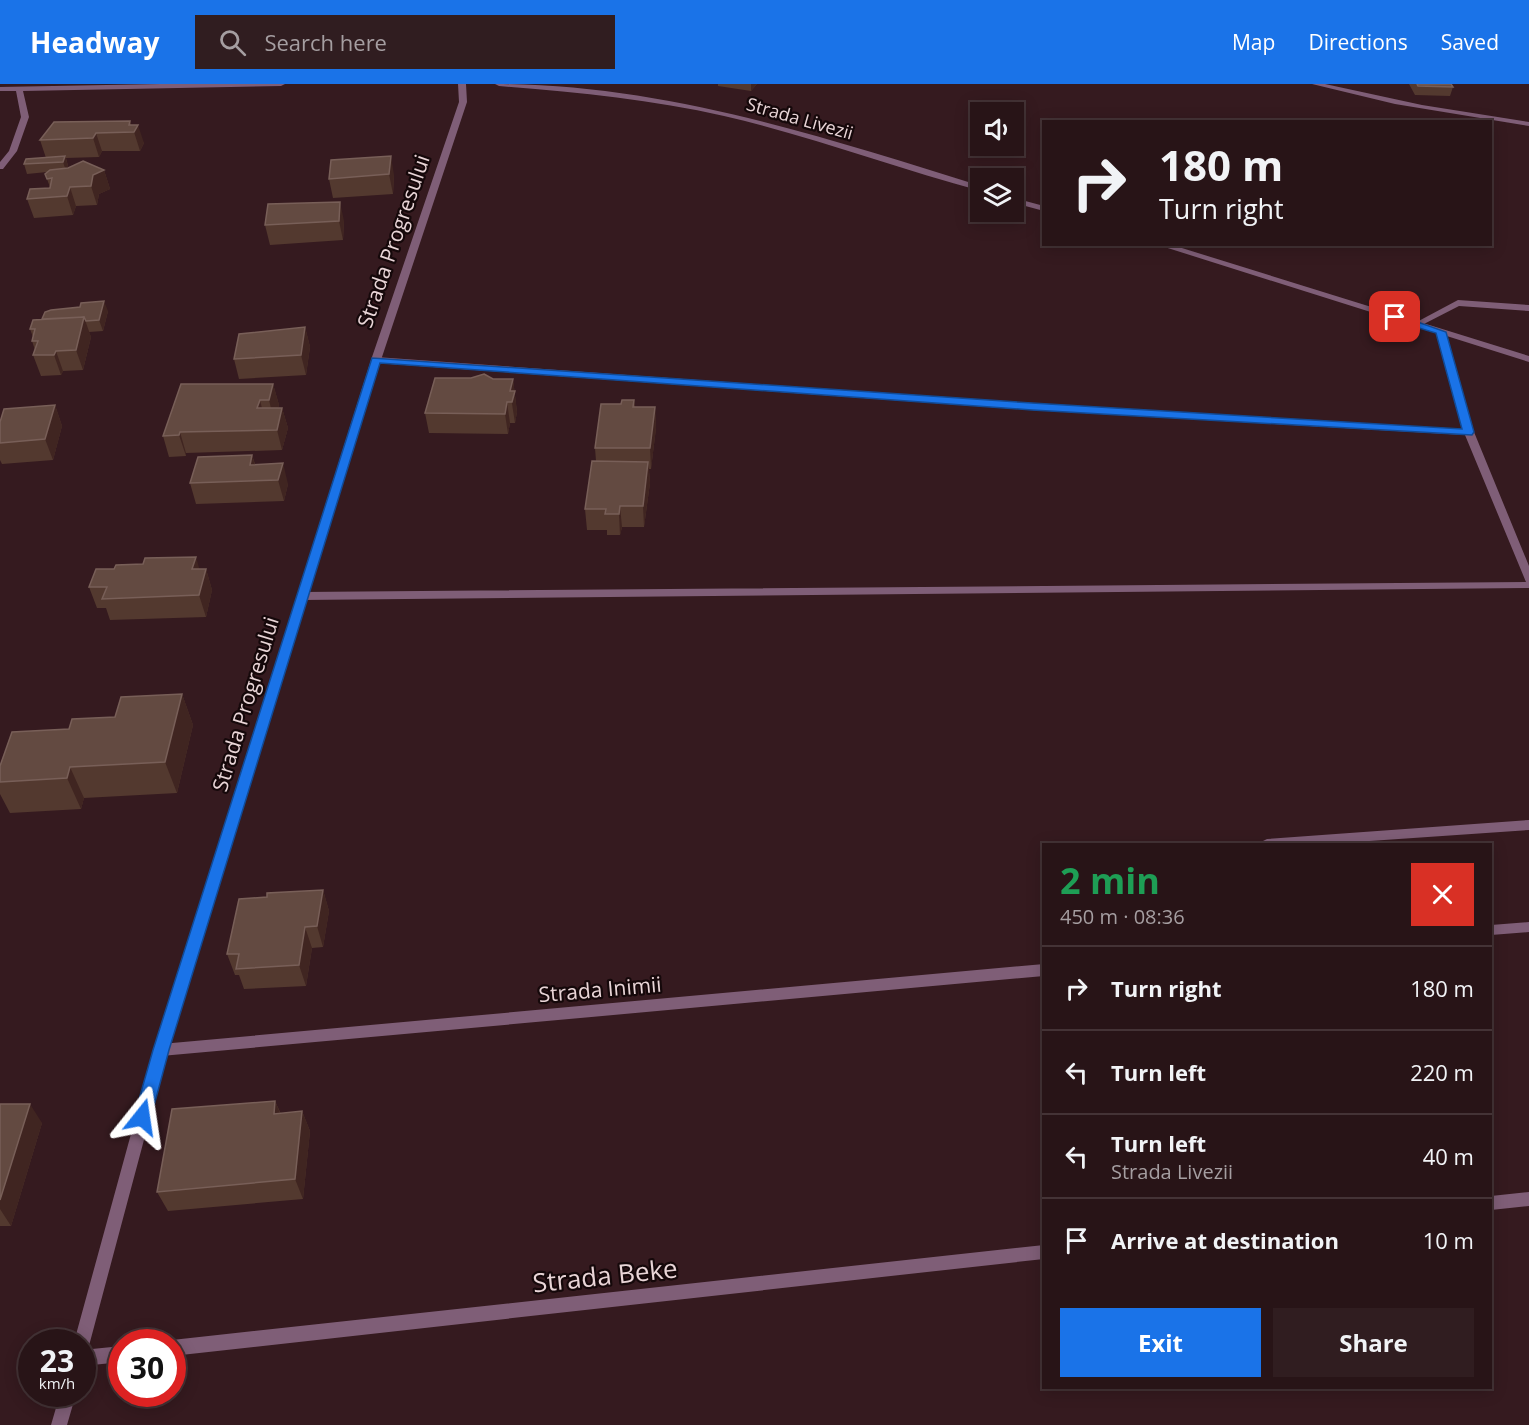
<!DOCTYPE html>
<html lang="en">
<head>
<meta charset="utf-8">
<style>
	:root { --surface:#281417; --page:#301d20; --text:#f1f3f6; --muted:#a59ea1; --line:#443336; --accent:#1a73e8 }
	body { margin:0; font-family:"Open Sans",sans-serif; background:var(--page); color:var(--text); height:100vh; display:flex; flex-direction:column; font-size:22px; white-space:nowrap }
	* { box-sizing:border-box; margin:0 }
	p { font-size:20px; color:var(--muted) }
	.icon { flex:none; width:33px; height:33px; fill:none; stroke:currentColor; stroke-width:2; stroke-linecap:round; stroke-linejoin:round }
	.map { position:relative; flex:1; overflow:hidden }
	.sheet { position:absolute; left:1042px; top:759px; width:450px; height:546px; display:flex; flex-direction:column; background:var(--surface); border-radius:0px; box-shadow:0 3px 15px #0003,0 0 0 2px var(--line) }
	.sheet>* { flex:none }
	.guide { position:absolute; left:1042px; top:36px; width:450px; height:126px; border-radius:0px; box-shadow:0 3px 15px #0003,0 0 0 2px var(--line); background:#281417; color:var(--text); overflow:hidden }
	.tools { position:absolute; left:970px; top:18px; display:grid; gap:12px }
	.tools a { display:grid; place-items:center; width:54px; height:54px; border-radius:0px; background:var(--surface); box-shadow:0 3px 15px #0003,0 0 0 2px var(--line); font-size:30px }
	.speed { position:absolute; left:18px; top:1245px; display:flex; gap:12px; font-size:30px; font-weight:700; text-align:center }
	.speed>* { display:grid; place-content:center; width:78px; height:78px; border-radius:50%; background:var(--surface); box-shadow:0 3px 15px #0003,0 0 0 2px var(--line); line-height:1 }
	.speed small { font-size:15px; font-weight:400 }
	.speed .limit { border:9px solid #d22; background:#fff; color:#111 }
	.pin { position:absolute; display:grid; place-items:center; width:51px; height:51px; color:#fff; margin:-26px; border-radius:12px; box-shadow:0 3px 9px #0006 }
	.me { position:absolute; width:66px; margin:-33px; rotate:15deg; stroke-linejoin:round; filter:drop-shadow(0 0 4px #0008) }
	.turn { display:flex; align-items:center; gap:21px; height:126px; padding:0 18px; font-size:27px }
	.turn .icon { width:78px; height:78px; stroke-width:2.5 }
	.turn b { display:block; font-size:42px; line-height:51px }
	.round { display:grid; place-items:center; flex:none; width:63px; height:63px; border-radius:0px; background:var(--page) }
	.headline { display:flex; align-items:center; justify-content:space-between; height:102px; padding:0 18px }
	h1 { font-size:36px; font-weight:700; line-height:45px; color:#1e9e55 }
	.primary-button { display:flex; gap:12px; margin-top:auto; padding:12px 18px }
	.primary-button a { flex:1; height:69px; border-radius:0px; background:var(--accent); color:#fff; font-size:24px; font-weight:700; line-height:69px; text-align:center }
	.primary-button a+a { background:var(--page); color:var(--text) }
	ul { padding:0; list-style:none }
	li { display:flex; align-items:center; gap:18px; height:84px; padding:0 18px; border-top:2px solid var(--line) }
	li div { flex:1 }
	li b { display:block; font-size:22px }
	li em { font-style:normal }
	header { display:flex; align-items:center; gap:36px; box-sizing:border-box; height:84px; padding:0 30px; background:var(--accent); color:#fff }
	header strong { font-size:28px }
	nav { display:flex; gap:33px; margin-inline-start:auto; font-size:21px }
	.search { width:420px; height:54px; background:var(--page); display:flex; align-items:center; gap:15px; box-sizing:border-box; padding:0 21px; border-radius:0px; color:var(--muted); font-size:22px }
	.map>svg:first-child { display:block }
</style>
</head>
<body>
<header>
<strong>Headway</strong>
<div class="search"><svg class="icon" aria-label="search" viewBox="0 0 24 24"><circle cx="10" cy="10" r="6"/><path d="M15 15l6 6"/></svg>Search here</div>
<nav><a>Map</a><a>Directions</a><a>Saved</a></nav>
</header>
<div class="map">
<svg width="1529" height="1341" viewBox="0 0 1529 1341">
	<rect width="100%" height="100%" fill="#351a1f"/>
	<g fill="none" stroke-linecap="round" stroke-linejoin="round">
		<path fill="#7f5e77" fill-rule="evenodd" d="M1458,216l71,5v6l-70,-5 -39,20 -3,1 -4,-3z
			M1441,245l4,3 29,100 55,134v22l-1227,12 -5,-4 5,-4 1224,-10 -61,-147 -433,-25 -656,-47 -5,-3 5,-3 656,47 431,25 -26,-97z
			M1529,736v10l-203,14h-65l2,-3 4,-2z
			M1529,838v10l-38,3v-10z
			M1044,880v12l-883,80 -5,-2 -2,-4 2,-4 5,-2z
			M1529,1108v14l-38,4v-14z
			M1044,1161v14l-872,97v-14h-6l6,-2z
			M122,1262v16l-40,4v-16z"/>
		<path fill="#7f5e77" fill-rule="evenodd" d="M160,0h125l-4,2 -258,5 6,26 -12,34 -14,18h-3v-7l9,-11 12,-34 -5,-26h-16v-4z
			M458,0h8l1,18 -86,258 -213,690 -78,292 -2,6 -6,2v-8h-8l80,-292 217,-690 88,-258z
			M495,0c168,0 328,53 486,102v5c-86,-23 -170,-55 -257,-75 -74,-17 -149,-24 -225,-30z
			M1312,0h13l97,21 107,17v4l-134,-22z
			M1014,114l30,8v5l-30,-8z
			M1155,160h14l360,112v6z
			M60,1310h16l-9,31h-16z"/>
	</g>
	<path fill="#53392f" d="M718,0h39l-6,7 -33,-5z
		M1409,0h42l2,3 -3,9 -35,-1z
		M130,37l1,4 13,18 -4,8h-38l-3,6 -33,1 2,8 -1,2 37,2 6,19 -11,5 -2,11 -21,1 -3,9 -39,3 -7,-19 23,-12 -5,-13 2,-2 -20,2 -3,-10 22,-6 -6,-18z
		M331,76l63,15 -1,19 -60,4 -4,-19z
		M268,120l76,17 -1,19 -73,5 -5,-20z
		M108,227l-5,20 -14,1 2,5 -8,33 -20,1 -2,4 -20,1 -8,-21 2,-5 -3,-9 1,-4 -3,-8 12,-10z
		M305,243l5,20 -4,28 -67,4 -5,-20z
		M493,295h20l4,33 -2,11h-5l-2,11 -79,-1 -4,-20z
		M273,300l6,21 -1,3h4l6,20 -6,22 -96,3v3l-17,1 -6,-21z
		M634,316l1,7h20l1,21 -5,41h-2l1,14 -6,44h-22l-2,8h-13v-5h-20l-2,-21 11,-48 -1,-13 26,-44z
		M55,321l7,21 -9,34 -51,4 -2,-4v-38z
		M252,371l3,9 33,20 -4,17 -88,3 -6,-21z
		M199,485h7l6,21 -6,27 -96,3 -4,-12h-9l-8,-21z
		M182,610l11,31 -16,68 -93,5 -3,11 -71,4 -10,-19v-28l69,-37 46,-12z
		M323,806l6,21 -6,36 -11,1 -6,38 -62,3 -5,-14h-4l-8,-21 40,-57z
		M275,1017l6,13 21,-3 8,20 -7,68 -135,12 -11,-19z
		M0,1020l42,19 -31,103h-11z"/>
	<path fill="#402521" d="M751,0h6l-6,7z
		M138,41l6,18 -4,8 -6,-19z
		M96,49l6,18 -3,6 -6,-19z
		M65,72l3,10 -2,5 -3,-9z
		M391,72l3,19 -1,19 -4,-20z
		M104,86l6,19 -11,5 -2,11 -6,-19 2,-11z
		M70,103l6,19 -3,9 -6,-19z
		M340,118l4,19 -1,19 -4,-19z
		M104,217l4,10 -5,20 -4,-11z
		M84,233l7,20 -8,33 -7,-20z
		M305,243l5,20 -4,28 -5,-20z
		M56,267l7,20 -2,4 -7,-20z
		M513,295l4,33 -2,11 -5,-32z
		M273,300l6,21 -5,16 -5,-21z
		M260,316l5,21 -8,-13z
		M507,318l3,21 -2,11 -3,-20z
		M55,321l7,21 -9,34 -8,-21z
		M655,323l1,21 -5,41 -1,-21z
		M282,324l6,20 -6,22 -5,-20z
		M180,348l6,21v3l-7,-21z
		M252,371l6,21 -8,-11z
		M648,378l2,21 -6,44 -1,-21z
		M283,379l5,21 -4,17 -6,-21z
		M620,422l2,21 -2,8 -1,-21z
		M196,473l6,21 -10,-9z
		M206,485l6,21 -6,27 -7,-22z
		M182,610l11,31 -16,68 -12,-31z
		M70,683l14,31 -3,11 -14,-31z
		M323,806l6,21 -6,36 -6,-21z
		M305,843l7,21 -6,38 -7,-21z
		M275,1017l8,19 -9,-6z
		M30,1020l12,19 -31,103 -11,-17v-9z
		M302,1027l8,20 -7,68 -8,-20z"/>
	<path fill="#634a41" stroke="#785f58" stroke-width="1.5" d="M1417,0h34l2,3 -35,-1z
		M130,37l-1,4h9l-4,7 -38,1 -3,5 -53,2 14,-18z
		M65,72l-2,6 -39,2 2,-5z
		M391,72l-2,18 -60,5 2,-19z
		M83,77l21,9 -11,5 -2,11 -21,1 -3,9 -40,3 3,-10 20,-1 2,-10 -5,1 -2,-5 5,-4 18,-2z
		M340,118l-1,19 -74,4 3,-21z
		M104,217l-5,19 -13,1 -2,-4 -42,2 3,-7 6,-2 29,-3 1,-4z
		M84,233l-8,33 -20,1 -2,4h-21l5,-14h-6l3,-12h-5l3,-9z
		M305,243l-4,28 -67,4 5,-25z
		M484,290l9,5h20l-3,12h5l-3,11h-5l-2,12 -80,-1 10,-35h36z
		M181,300h92l-4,16h-9l-3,8h25l-5,22 -97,2 -1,3 -16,1z
		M622,316h12l-1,7h22l-5,41h-55l6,-44h20z
		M55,321l-10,34 -45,4v-21l4,-13z
		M252,371l-2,10 33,-2 -5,17 -88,3 8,-26z
		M592,377l56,1 -5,44h-23l-1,8h-14l1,-5h-21z
		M196,473l-4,12h14l-7,26 -97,4 5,-12h-18l7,-18h18l2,-4 27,-1 2,-6z
		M182,610l-17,68 -95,5 -3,11 -67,4v-16l12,-34 57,-3 3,-10 43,-2 6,-20z
		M323,806l-6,36 -12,1 -6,38 -63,4 3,-15h-12l12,-55 28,-2v-4z
		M275,1017l-1,13 28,-3 -7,68 -138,13 15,-83z
		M0,1020h30l-30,96z"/>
	<path fill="#1a73e8" stroke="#114b97" stroke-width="1.5" d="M1395,230l51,18 28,100 -2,3 -440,-25 -652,-47 -211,687 -18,67 -3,5 -6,2 -5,-2 -3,-5 19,-67 219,-692 660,45 430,26 -26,-96 -44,-13v-5z"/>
	<g text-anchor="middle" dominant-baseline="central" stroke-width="4.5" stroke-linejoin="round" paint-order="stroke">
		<g font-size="18" fill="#e9d5d7" stroke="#15080a">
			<text transform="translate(800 34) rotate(16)">Strada Livezii</text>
		</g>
		<g font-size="21" fill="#e9d5d7" stroke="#15080a">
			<text transform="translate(393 157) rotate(-71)">Strada Progresului</text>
			<text transform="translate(245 620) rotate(-73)">Strada Progresului</text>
			<text transform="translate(600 905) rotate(-5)">Strada Inimii</text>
		</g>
		<g font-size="26" fill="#e9d5d7" stroke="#15080a">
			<text transform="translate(605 1191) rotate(-6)">Strada Beke</text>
		</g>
	</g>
</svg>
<div class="tools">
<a><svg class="icon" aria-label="sound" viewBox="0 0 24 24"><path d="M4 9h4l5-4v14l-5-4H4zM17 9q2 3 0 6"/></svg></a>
<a><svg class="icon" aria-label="layers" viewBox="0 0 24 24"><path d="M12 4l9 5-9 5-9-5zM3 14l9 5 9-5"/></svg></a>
</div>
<div class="speed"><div>23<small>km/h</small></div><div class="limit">30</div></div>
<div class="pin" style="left:1395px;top:233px;background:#d93025"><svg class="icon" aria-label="arrive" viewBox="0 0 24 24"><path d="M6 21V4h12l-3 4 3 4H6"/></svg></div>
<svg class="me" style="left:142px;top:1033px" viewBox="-20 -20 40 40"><path d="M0-17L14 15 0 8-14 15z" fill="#1a73e8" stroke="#fff" stroke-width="4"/></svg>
<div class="guide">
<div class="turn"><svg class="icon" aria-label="right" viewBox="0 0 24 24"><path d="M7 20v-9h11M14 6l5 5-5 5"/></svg><div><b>180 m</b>Turn right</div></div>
</div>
<section class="sheet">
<div class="headline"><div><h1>2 min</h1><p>450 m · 08:36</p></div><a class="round" style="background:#d93025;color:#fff"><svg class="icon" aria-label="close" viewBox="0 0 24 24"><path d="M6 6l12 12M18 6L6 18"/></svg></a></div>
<ul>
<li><svg class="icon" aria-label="right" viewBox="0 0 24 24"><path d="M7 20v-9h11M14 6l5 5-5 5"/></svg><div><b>Turn right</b></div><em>180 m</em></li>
<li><svg class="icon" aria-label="left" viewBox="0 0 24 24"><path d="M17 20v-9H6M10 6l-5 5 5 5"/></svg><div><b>Turn left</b></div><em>220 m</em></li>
<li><svg class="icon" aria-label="left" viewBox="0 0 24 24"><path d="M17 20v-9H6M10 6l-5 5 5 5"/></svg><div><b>Turn left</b><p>Strada Livezii</p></div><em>40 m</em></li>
<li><svg class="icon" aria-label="arrive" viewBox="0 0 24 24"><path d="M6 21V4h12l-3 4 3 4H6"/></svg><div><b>Arrive at destination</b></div><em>10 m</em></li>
</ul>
<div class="primary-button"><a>Exit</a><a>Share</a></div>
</section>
</div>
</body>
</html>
